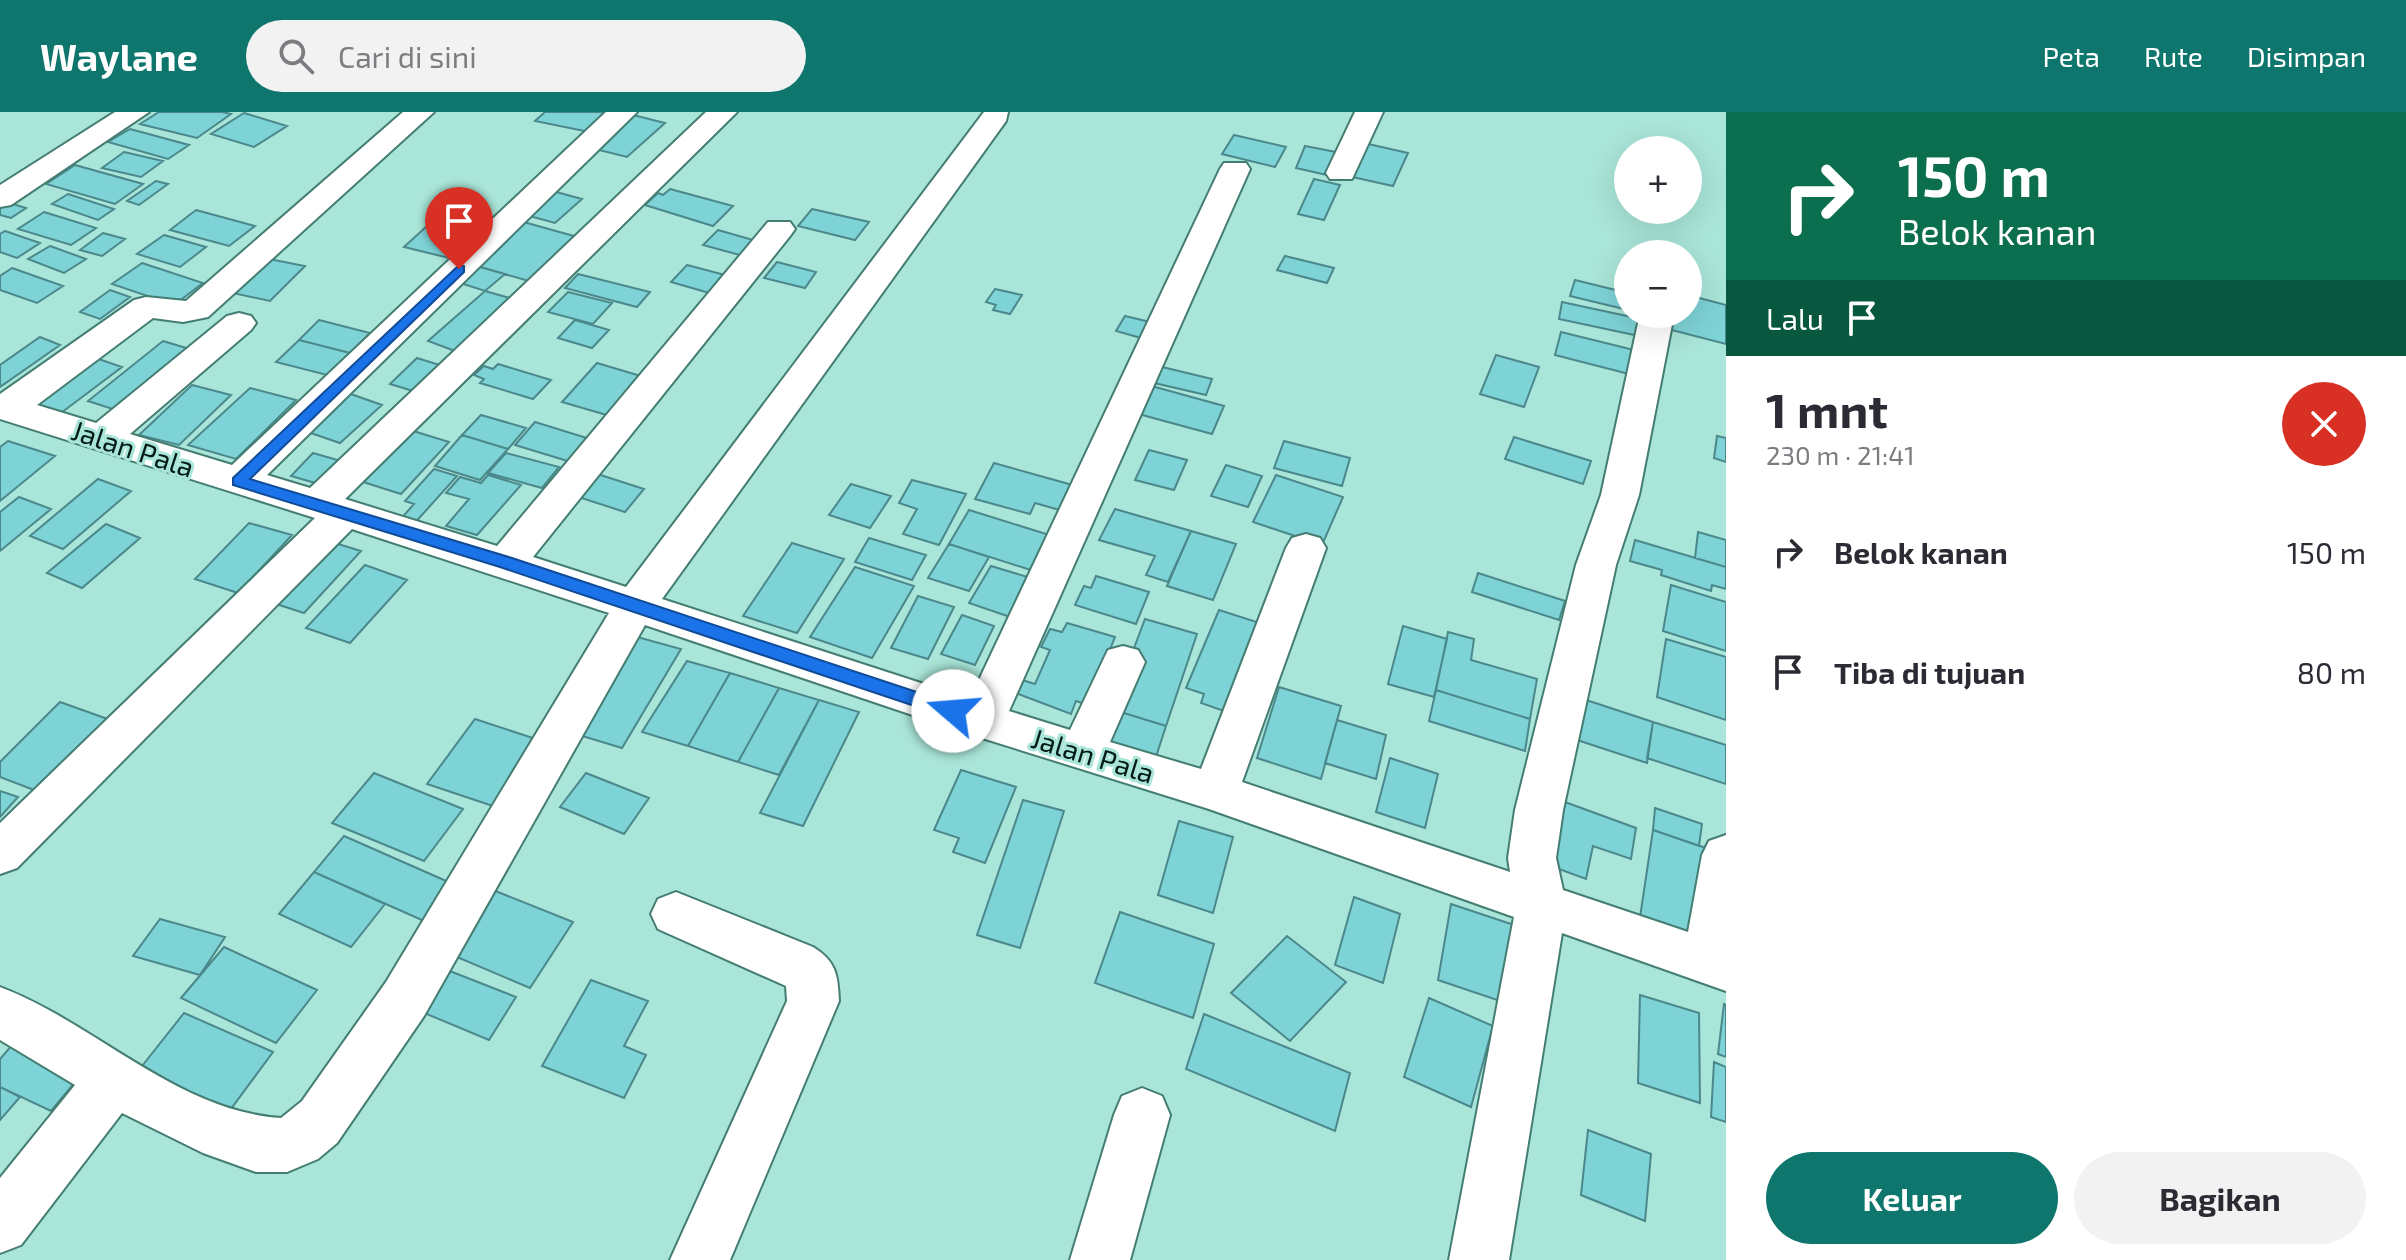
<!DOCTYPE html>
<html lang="id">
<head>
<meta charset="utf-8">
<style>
	:root { --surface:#fff; --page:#f2f2f3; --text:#2b2b33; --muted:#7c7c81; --accent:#0f766e }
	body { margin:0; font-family:"Exo 2",sans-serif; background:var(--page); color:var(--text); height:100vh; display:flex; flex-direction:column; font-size:30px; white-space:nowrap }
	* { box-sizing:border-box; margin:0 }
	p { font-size:26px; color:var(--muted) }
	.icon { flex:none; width:44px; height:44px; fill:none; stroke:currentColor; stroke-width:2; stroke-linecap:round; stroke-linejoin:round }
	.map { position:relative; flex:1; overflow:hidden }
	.panel { display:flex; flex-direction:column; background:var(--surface); width:680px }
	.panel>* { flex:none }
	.banner { background:#0b6e4f; color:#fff; overflow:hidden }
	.tools { position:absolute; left:1614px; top:24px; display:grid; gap:16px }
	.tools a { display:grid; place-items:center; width:88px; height:88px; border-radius:50%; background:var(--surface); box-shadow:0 8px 32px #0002; font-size:40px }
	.pin { position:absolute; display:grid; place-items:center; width:68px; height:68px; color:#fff; margin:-82px -34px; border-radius:50% 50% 50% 0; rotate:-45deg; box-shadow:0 0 8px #0007 }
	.pin .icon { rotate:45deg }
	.me { position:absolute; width:88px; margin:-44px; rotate:288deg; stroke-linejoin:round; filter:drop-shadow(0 0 6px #0008) }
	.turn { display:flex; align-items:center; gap:28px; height:168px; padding:0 40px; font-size:36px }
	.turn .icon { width:104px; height:104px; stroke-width:2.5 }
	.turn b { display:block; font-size:56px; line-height:68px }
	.then { display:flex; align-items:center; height:76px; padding:0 40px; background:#0003; gap:16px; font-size:30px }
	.round { display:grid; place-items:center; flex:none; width:84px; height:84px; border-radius:42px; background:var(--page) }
	.overview { display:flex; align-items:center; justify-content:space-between; height:136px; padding:0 40px }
	h1 { font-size:48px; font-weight:700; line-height:60px }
	.action { display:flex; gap:16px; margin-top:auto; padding:16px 40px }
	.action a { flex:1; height:92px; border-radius:48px; background:var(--accent); color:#fff; font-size:32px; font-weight:700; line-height:92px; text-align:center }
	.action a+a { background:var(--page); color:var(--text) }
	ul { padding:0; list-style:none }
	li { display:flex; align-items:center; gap:24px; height:120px; padding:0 40px }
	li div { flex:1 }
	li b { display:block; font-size:30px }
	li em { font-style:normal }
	header { display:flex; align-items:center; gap:48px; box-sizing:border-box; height:112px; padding:0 40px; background:var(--accent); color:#fff }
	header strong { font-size:38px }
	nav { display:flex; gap:44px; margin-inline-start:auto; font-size:28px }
	.search { width:560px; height:72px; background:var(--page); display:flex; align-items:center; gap:20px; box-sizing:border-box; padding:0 28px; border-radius:44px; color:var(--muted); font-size:30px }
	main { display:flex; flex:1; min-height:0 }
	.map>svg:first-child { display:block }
</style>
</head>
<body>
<header>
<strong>Waylane</strong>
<div class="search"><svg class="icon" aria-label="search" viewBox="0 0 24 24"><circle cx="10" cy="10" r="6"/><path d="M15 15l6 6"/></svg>Cari di sini</div>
<nav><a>Peta</a><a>Rute</a><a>Disimpan</a></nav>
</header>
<main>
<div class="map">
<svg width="1726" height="1148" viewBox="0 0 1726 1148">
	<rect width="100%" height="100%" fill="#a9e5d8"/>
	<path fill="#7ed3d7" stroke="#4b888b" stroke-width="2" d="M159,0h63l9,2 -34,24 -57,-14z
		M545,0h65l-21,20 -54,-11z
		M244,1l43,13 -33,21 -43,-13z
		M633,3l32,8 -38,34 -32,-8z
		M130,17l59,16 -21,14 -60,-17z
		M1234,23l52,12 -11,20 -53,-13z
		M1364,31l44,10 -15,33 -45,-10z
		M1305,34l31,6 -9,23 -31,-7z
		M124,40l39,9 -22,16 -39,-9z
		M75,53l68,19 -28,20 -69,-20z
		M1314,67l26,6 -16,35 -26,-6z
		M156,69l12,3 -29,21 -12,-4z
		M670,77l63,17 -20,20 -68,-21 13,-12 5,2z
		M549,78l33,9 -27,24 -33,-9z
		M68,82l46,15 -16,11 -46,-16z
		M6,90l20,6 -15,10 -11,-3v-9z
		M812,97l57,13 -14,18 -57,-14z
		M196,98l59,16 -26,20 -59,-16z
		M44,100l52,16 -25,17 -53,-16z
		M439,103l49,11 -35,33 -49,-12z
		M520,109l61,17 -49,44 -62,-18z
		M718,118l42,12 -13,15 -44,-12z
		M5,119l35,12 -23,15 -17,-6v-18z
		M103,121l22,6 -23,17 -22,-6z
		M164,123l42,12 -26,20 -43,-13z
		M50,134l36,13 -22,14 -36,-14z
		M1285,144l49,12 -7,15 -50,-13z
		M264,146l41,8 -35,35 -42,-9z
		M777,150l39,10 -11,16 -41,-10z
		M142,151l61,20 -29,22 -62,-21z
		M470,152l35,10 -20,17 -34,-11z
		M687,153l42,11 -16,18 -42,-12z
		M12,156l51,18 -26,17 -37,-13v-14z
		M578,162l72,18 -13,15 -72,-19z
		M1575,168l53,13v17l-58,-14z
		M995,177l27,6 -12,19 -17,-4 3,-5 -10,-3z
		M110,178l20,7 -30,22 -20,-7z
		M485,179l28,8 -58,52 -27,-10z
		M568,180l44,11 -19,21 -45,-12z
		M1688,183l38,10v39l-62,-16 4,-14h20z
		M1562,190l79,17 -2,17 -80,-17z
		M1125,204l25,6 -9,16 -25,-7z
		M319,208l51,13 -20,20 -51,-13z
		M575,208l34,10 -17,18 -34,-10z
		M1561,220l73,18 -5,24 -74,-19z
		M40,225l20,8 -60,42v-22z
		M299,228l51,13 -23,22 -51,-13z
		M163,229l33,10 -74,61 -34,-11z
		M84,242l38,13 -65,49 -38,-13z
		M1496,243l43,12 -15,40 -44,-13z
		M417,246l29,9 -26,26 -30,-9z
		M597,251l54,16 -34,39 -55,-16z
		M498,252l53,16 -18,19 -53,-16 4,-4 -10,-4 10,-9 9,3z
		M1158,254l54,13 -6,16 -56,-13z
		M192,273l39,10 -52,50 -40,-10z
		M1148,273l76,21 -12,28 -77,-21z
		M250,276l46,12 -60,59 -48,-14z
		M345,280l37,13 -42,38 -38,-13z
		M481,303l45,13 -18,21 -46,-14z
		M535,310l55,17 -19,23 -56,-17z
		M410,318l39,12 -48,52 -41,-13z
		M462,323l46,14 -28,31 -45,-14z
		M1717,324l9,2v24l-12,-4z
		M1514,325l77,24 -8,23 -78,-25z
		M8,329l47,15 -55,45v-54z
		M1284,329l66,17 -8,28 -68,-18z
		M1149,338l38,10 -13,30 -39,-10z
		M313,341l28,8 -22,23 -28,-8z
		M506,341l53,14 -17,21 -54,-15z
		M994,351l82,23 -13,25 -28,-8 -5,11 -55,-15z
		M1226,353l36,11 -14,31 -37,-11z
		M434,357l23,7 -45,50 -14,-4 16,-18 -9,-3z
		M585,358l59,19 -19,23 -59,-19z
		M488,363l33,10 -44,50 -31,-9 23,-27 -23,-6 14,-16 21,6z
		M1276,363l67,22 -21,48 -69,-23z
		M98,367l33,12 -68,58 -33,-13z
		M912,368l54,14 -27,51 -36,-11 14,-25 -18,-6z
		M851,372l40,12 -21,32 -41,-13z
		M19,385l32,12 -51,42v-39z
		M1115,397l76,22 -23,51 -22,-7 9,-19 -56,-16z
		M969,398l87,27 -19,35 -88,-28z
		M249,411l43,12 -54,58 -43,-14z
		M106,412l34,14 -58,50 -35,-15z
		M1191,419l45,13 -23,56 -46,-14z
		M1698,420l28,8v27l-31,-9z
		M869,426l57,17 -14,25 -57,-18z
		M325,428l36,11 -57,62 -37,-12z
		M1635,428l91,27v22l-14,-4 -1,6 -50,-16 1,-5 -32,-9z
		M792,431l52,16 -47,74 -54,-17z
		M949,432l40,13 -20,34 -41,-13z
		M365,453l42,15 -57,63 -44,-15z
		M991,454l43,13 -21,39 -44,-15z
		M855,455l59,19 -42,72 -62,-21z
		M1478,461l87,28 -6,19 -87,-28z
		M1096,464l53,16 -13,32 -61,-19 9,-19 7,2z
		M1671,473l55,17v49l-63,-20z
		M918,484l36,11 -26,52 -37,-11z
		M1219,498l56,18 -34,89 -40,-14 3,-9 -18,-6z
		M962,503l32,11 -19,39 -34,-11z
		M1145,507l52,15 -31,92 -55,-17z
		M1067,511l48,14 -27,68 -12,-4 -5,13 -58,-22 6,-13 16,5 15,-34 -9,-3 9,-18 12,3z
		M1403,514l44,13 -13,58 -46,-13z
		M1448,520l26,7 -3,21 66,19 -7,40 -94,-29z
		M630,523l51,14 -59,99 -53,-16z
		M1666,527l60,18v63l-69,-23z
		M687,549l43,12 -42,73 -46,-14z
		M730,561l49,15 -41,74 -50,-16z
		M1279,575l62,19 -20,73 -64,-21z
		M779,576l40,12 -40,75 -41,-13z
		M1436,578l94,29 -5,32 -96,-30z
		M1574,584l79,26 -6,41 -82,-27z
		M819,588l40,12 -56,114 -43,-13z
		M60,590l56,20 -69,73 -47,-18v-15z
		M1111,597l55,17 -13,40 -57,-17z
		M475,607l64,21 -46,66 -66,-22z
		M1337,608l49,15 -10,44 -51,-16z
		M1653,610l73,23v39l-79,-26z
		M1390,646l48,16 -13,54 -49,-16z
		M961,658l55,17 -31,76 -32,-11 6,-14 -25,-8z
		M374,661l89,36 -39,52 -92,-38z
		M586,661l63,25 -25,36 -64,-27z
		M0,679l18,6 -18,20z
		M1554,686l82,30 -5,31 -38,-13 -7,33 -46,-17z
		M1023,688l41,11 -44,137 -43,-13z
		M1655,696l47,16 -3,22 -46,-16z
		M1179,709l54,16 -20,76 -55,-18z
		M1653,718l56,19 -10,96 -60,-21z
		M344,724l109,48 -29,37 -110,-49z
		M314,760l71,32 -34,43 -72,-33z
		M488,776l85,34 -43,66 -87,-37z
		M1354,785l46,17 -17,69 -48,-18z
		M1451,792l63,21 -11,77 -65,-22z
		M1120,800l94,32 -21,74 -98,-35z
		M160,807l65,18 -25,38 -67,-19z
		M1287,824l59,46 -56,59 -59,-48z
		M224,835l93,43 -41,53 -95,-45z
		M437,854l79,31 -27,43 -79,-33z
		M591,868l57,21 -24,45 22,9 -22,43 -82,-32z
		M1640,883l59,18 1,90 -62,-20z
		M1429,886l64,28 -22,81 -67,-30z
		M1724,892l2,1v52l-8,-3z
		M184,901l89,39 -51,69 -91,-41z
		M1204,902l146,59 -15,58 -149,-62z
		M19,925l67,32 -35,42 -51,-24v-28z
		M1714,950l12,5v55l-15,-5z
		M0,975l20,10 -20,23z
		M1588,1018l63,24 -6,67 -64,-26z"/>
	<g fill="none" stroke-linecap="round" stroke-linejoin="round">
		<g stroke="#447d71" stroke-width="4">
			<path id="street" d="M403,0h31l-226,205 -25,5 -30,-4 -116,87 59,18 131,-107 12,-3 12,3 5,7 -5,7 -121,104 102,31 374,-353h31l-370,363 43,13 396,-376h31l-392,387 152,47 271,-324h22l5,7 -5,7 -257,321 93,30 358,-475h24l-2,9 -344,478 308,100 250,-530 4,-6h22l4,6 -241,542 61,19 38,-80 15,-4 15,4 7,12 -35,80 91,27 85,-221 6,-10 14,-4 14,4 6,10 -84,234 268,90 -2,-14 7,-48 61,-245 25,-70 39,-181h34l-35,181 -23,70 -53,245 -7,48 7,32 125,42 14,-77 7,-14 17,-6v156l-164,-58 -53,327h-60l65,-343 -305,-108 -243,-76 -321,-108 -221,391 -87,127 -19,16 -31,13h-31l-53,-19 -81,-40 -101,132 -21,8v-75l75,-93 -75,-45v-53c95,36 176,124 281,131l21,-17 84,-119 223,-369 -257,-84 -335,339 -17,6v-51l315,-305 -315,-99v-25l134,-94 12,-3 40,4z
				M1355,0h28l-31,67h-22l-4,-6z
				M676,780l137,55c23,14 25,28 26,54l-109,259h-60l117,-259 -1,-15 -128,-57 -7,-15 7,-15z
				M1142,976l20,8 8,19 -40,145h-60l44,-145 8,-19z"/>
		</g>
		<g stroke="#447d71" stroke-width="4">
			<path id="secondary" d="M115,0h34l-138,93 -11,2v-22z"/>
		</g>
		<use href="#street" fill="#fff" fill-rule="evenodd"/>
		<use href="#secondary" fill="#fff" fill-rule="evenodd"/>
	</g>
	<path fill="#1a73e8" stroke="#114b97" stroke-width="2" d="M459,153l5,1v6l-214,207 262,79 447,148v10l-6,3 -453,-152 -267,-82v-7z"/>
	<g text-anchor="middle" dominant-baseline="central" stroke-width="6" stroke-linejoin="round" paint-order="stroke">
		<g font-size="28" fill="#041c17" stroke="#a9e5d8">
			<text transform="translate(133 336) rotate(18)">Jalan Pala</text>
			<text transform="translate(1093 643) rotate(17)">Jalan Pala</text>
		</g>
	</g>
</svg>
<div class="tools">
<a>+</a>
<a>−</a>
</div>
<div class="pin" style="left:459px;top:157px;background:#d93025"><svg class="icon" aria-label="arrive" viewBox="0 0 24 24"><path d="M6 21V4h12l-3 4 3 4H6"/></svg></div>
<svg class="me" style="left:953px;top:599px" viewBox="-20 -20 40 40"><circle r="19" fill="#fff"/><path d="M0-13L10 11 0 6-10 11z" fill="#1a73e8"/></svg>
</div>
<section class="panel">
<div class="banner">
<div class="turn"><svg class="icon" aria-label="right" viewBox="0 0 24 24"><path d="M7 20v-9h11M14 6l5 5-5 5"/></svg><div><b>150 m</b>Belok kanan</div></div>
<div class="then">Lalu<svg class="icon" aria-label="arrive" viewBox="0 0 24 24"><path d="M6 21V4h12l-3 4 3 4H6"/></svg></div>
</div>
<div class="overview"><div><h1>1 mnt</h1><p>230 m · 21:41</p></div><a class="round" style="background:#d93025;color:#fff"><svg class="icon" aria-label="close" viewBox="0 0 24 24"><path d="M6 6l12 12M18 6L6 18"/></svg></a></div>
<ul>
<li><svg class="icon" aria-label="right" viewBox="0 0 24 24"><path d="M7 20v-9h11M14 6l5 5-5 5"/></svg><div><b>Belok kanan</b></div><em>150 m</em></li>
<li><svg class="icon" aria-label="arrive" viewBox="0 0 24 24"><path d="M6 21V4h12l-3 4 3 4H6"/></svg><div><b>Tiba di tujuan</b></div><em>80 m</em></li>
</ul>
<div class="action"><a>Keluar</a><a>Bagikan</a></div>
</section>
</main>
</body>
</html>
